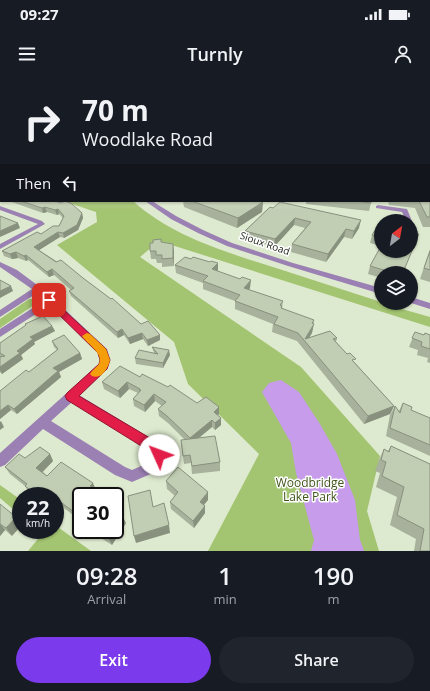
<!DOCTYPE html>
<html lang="en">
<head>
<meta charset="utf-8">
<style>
	:root { --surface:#171b24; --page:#20242c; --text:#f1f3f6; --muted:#9ea1a6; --accent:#7c3aed }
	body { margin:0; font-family:"Open Sans",sans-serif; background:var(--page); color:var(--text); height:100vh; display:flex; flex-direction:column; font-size:15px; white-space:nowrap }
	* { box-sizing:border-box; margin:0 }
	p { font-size:13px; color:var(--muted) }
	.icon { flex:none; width:22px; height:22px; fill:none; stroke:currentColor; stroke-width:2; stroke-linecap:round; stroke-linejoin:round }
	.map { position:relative; height:471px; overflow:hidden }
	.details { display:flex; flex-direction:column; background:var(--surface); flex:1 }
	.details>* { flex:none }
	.guide { position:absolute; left:0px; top:0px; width:430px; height:122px; box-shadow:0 1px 3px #0004; background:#171b24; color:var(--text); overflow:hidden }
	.needle { width:26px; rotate:31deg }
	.controls { position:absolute; left:374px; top:134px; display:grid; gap:8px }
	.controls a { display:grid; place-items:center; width:44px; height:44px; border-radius:50%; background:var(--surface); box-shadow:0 1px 3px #0004; font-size:20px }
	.speed { position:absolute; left:12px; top:407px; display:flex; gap:8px; font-size:20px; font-weight:700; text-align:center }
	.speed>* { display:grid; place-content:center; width:52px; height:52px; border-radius:50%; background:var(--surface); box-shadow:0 1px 3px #0004; line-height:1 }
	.speed small { font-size:10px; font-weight:400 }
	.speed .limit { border:2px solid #111; border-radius:6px; background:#fff; color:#111 }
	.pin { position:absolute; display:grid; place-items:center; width:34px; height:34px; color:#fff; margin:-17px; border-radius:8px; box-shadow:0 2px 6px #0006 }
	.me { position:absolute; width:44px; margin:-22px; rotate:313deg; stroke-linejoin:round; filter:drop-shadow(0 0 3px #0008) }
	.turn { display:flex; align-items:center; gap:14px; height:84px; padding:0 16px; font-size:18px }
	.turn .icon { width:52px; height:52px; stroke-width:2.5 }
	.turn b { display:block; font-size:28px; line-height:34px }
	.then { display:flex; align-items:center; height:38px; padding:0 16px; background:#0003; gap:8px; font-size:15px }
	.eta { display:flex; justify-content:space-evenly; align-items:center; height:68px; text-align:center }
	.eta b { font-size:24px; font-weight:600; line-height:28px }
	.action { display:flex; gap:8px; margin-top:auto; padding:8px 16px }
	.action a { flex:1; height:46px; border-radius:24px; background:var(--accent); color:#fff; font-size:16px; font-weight:600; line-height:46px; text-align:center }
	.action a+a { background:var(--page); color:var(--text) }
	.status { display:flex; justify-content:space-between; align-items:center; height:28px; padding:0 20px; background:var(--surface); direction:ltr }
	.status svg { height:11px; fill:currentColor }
	header { display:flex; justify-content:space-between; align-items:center; height:52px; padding:0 16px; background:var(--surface); font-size:18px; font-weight:600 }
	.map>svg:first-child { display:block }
</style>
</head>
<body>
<div class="status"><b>09:27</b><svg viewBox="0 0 49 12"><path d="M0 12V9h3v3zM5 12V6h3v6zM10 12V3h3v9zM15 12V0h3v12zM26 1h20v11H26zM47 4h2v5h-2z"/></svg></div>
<header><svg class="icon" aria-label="menu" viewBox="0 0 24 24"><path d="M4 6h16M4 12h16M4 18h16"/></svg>Turnly<svg class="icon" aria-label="person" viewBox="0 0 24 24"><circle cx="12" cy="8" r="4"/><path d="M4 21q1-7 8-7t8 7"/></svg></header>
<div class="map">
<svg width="430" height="471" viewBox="0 0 430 471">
	<rect width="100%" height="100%" fill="#deeacf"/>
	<path fill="#a3c471" d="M63,121h70c40,36 93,51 143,67 35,11 70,23 105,34v1l49,14v10l-271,-86 -19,16 161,110 79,89 -13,55 12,40h-171l51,-97 -71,-70 -14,-42 -117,-97 40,-23 -1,-10z
		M29,219h6l2,4 -37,25v-9z
		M0,405l21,15v16l-21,-18z
		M55,445l36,26h-63l14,-17 -5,-4h18z"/>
	<path fill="#c69ceb" d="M281,300l18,12 21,32 17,30 18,46 5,40 4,11h-53l3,-11 -18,-67 -5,-30 -29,-51 7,-9z"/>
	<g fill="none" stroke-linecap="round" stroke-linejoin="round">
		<path fill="#9b80b3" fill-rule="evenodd" d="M429,102h1v4h-1z
			M145,121h7l24,15 27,14 29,13 61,20 88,25v6l-93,-28 -61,-20 -29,-13 -27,-14z
			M378,125l29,4 5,12 -1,1v-1h-5l-4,-9 -26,-4v-2z
			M0,126l42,15 3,3 -45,25v-5l38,-20 -38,-14z
			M0,182l17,8 27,20 63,59 3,11 -3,9 -28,26 76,46 10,14 -5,15 -28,12 -17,-7 -72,-46 -38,36 -5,2v-14l99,-89 1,-4 -2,-7 -48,-48 -50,32v-8l45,-29 -8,-7 -37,24v-7l32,-21 -32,-22zM72,322l75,47 5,7 -2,6 -18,8 -7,-3 -74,-46z
			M411,217l19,6v6l-19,-6z"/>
	</g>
	<path fill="#a7b19b" d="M429,76h1v16h-1z
		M430,108v39h-7l-8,-19 -26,-3 -1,-4h41z
		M9,121h46l27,12 1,5 -5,12 -14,8 -4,-1 -21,13 44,28 77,62 -12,6 -5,-7 -13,5 -6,-9 -6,3 -47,-42 -2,-5 2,-1 -17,-15 -5,2 -21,-17 -2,1 -8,-3 -6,1 -8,-3 -2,-5 57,-25 4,-8 -4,-4 -2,1 -10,-3 -4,1z
		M183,121h75l5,1 -1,10 -25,16 -53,-21z
		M306,121h65v2l-2,8 -63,-7z
		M270,127l89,21 -7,11 -8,-2 -18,25 -35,-10 1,-8 13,-16 -11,-3 -20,22 -30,-9 1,-7z
		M381,145v21l-11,-3 2,-8z
		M419,154l-16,39h-22v5l-13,-4 2,-8z
		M162,162l12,9v15l-12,1v-4h-5l-1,-4h-5l-1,-8z
		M430,169v33l-10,-3z
		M191,179l27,12 32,17 -1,2 34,11 -1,7 31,16 -1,9 -3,5h28l-1,4 58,64 -4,8 -26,10 -67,-83 -25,-9 1,-8 -38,-15v-8l-32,-12v-6l-27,-10 -1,-8z
		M25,244l27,2 3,5 -21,11 1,2 -14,11 2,4 -21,15 -2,-2v-29l26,-18z
		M415,252l9,3 1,-2 5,2v28l-3,-1 1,-4 -11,-3 1,-5 -9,-3z
		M52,261l28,12 2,6 -23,13 2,5 -44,37 -6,-4 -11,9v-28l29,-19 28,-22 -3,-3z
		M152,267l18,8 -7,13 -27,-4 -1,-6 19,-5z
		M140,297l57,26 22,4v7l-1,1 3,10 -6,5 -3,-3 -13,11 21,24v9l-28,3 -1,-11 -7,1 -3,-24h4l-17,-17 -9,-7 -1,-7 4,-3 -7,-5 -10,11 -11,-6 -1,-7 5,-6 -9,-4 -9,9 -16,-9 -2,-7z
		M403,323l8,7 19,8v38l-44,-20 4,-21 5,-9 4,5z
		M391,366l39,18v87h-16l2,-12 -26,-14 7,-28 -21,-10 4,-14 -5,-2 4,-11 5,-11 4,2z
		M50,374l3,7 -10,11 4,4 34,20v25l-25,-19h-1v-6h-21l-5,-4 -4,-6 -15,-12 -5,-7 20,-9z
		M166,401l42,19 -4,5 1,1v7l-11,15 -23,-19 -1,-7 5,-6 -8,-7z
		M0,424l12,32 -7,-6 -5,6z
		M126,443l-14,22 -24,-15h27z"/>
	<path fill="#88907e" d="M263,122l-1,10 -25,16 1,-10z
		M45,127l2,5 -4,1 -1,-5z
		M58,129l1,5 -2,1 -2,-5z
		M82,133l1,5 -5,12 -14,8 -1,-5z
		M295,138l-1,7 -20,22 1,-8z
		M361,140l-2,8 -7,11 2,-8z
		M18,143l2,5 -20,9v-6z
		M346,149l-2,8 -18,25 2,-8z
		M58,152l2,5 -24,15 -2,-5z
		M173,164l1,7v15l-1,-8z
		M16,172l2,6 -6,1 -2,-5z
		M26,175l2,5 -2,1 -2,-5z
		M218,183v8l-6,-2z
		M52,189l2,6 -5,2 -2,-5z
		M251,200l-1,8 -7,8 1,-8z
		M11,206l2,5 -13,7v-7z
		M314,240l-2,8 2,-4 -2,9 -6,9 -1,-2 7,-17z
		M52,246l3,5 -21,11 1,2 -14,11 2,4 -21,15 -2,-4v-3l17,-16 13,-14z
		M122,249l2,6 -6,3 -1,-6z
		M142,253l1,6 -13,5 -2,-6z
		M160,255v5l-12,6 -1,-6z
		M169,270l1,5 -7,13v-5z
		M80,273l2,6 -23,13 2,5 -44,37 -3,-5 39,-41z
		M127,302l2,7 -9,9 -2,-7z
		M154,314l1,7 -10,11 -1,-7z
		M8,325l3,5 -11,9v-8z
		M394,326l-4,8 -26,10 4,-8z
		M219,327v7l-5,5v-7z
		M221,338v7l-6,5v-7z
		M212,340v7l-22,18v-7z
		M1,341l3,6 -4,3v-8z
		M50,374l3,7 -13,13 -4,-6z
		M93,403l3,7 -6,-4z
		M208,412v8l-8,9v-7z
		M205,426v7l-11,15 -1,-7z
		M16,437l5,6v3l-9,10 -6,-8z
		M123,437l3,6 -14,22 -3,-6z
		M0,444l5,6 -5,6z
		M169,445l1,8 -34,10 -2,-7z"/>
	<path fill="#c2ceb4" stroke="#88907e" d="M429,76h1v7h-1z
		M0,106h1v8h-1z
		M429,108h1v29h-3l-8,-16h10z
		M21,121h34l6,2 4,-2 7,3 10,9 -5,12 -14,8 -5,-1 -24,15 22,15 5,-2 22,18 28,21 1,-1 29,26 7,-3 12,14 -13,5 -5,-7 -14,5 -6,-9 -5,3 -48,-41 5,-3 -22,-19 -5,3 -21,-17 -2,1 -8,-4 -6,2 -8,-3 35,-19 4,2 12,-8h6l5,-10 -6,-7 -3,1 -10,-3 -3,1z
		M192,121h66l5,1 -25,16z
		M356,121h15v2z
		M280,122l81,18 -7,11 -8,-2 -18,25 -36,-10 19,-22 -16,-4 -20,21 -30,-8 25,-24 3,1z
		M0,136l18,7 -18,8z
		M379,144l2,1v13l-9,-3z
		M411,152l8,2 -15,36 -4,-1 -1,4h-5l-24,-7 11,-20v5h30z
		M161,159v3l12,2v14l-11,1v-4h-6v-4h-6v-8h3v-3z
		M430,171v19l-6,-2z
		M185,177l6,2 2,-2 17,5 1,-1 7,2 -6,6 28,10 2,-2 9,3 -7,8 39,13 -3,4 2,1 -1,2 33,12 -2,3 2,1 -9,15 25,-8 7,7 -4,1 14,15 3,-1 6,6 -4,1 42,46 -26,10 -70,-83 -24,-9 4,-7 -43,-16 5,-6 -37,-14 5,-5 -33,-11z
		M0,200l11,6 -11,5z
		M43,236l9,10 -22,11 3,2 -16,12 3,2 -20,14v-10l5,-1 -5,-3v-10l26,-18 -1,-1z
		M415,252l9,3 1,-2 5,2v14l-9,-3 1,-4 -10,-4z
		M64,255l16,18 -27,15 5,3 -44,38 -6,-4 -8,6v-20l26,-21 3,2 28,-22 1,-1 -6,-8z
		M152,267l17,3 -6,13 -28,-5 4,-8 19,4z
		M120,286l20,11 2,-3 26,13 2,-2 27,18 9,-6 13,10 -5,5 7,6 -6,5 -3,-3 -22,18 -23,-22 -9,-7 8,-7 -12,-8 -10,11 -11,-6 8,-9h-2l1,-1 -13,-7 -9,9 -16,-9z
		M403,323l9,4 -1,3 19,8v27l-40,-17 5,-22 5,7z
		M215,356l5,26 -28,4 -2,-11 -7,1 -2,-16z
		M391,366l39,18v87h-10l4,-22 -27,-14 7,-28 -22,-11 4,-14 -5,-2 3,-11 5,3z
		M40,367l10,7 -14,14 11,8 14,-14 32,21 -3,3 18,10h-27v21l-26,-19v-2h-2l-1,-1 -1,1h-13l-13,-10 2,-2 -22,-17 14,-13 6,4z
		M178,387l30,25 -8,10 5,4 -12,15 -23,-19 8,-10 -12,-11z
		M150,410l3,17 11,-4 5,22 -35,11 -6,-40z
		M0,424l16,13 -10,11 -6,-4z
		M115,432l8,5 -8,13z
		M95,450h20l-6,9z"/>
	<linearGradient id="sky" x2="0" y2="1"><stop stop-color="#9aaae9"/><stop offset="0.5" stop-color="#f0f6e9"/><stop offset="1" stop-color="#f0f6e9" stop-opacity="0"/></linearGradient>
	<rect width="430" height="131" fill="url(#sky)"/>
	<path fill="#e11d48" stroke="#92132f" d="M49,218l3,1 54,50 4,11 -3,9 -28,27 76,45 10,14 -1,4 -5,1 -5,-1 -8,-10 -79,-49 -2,-4 2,-3 32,-29 1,-4 -2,-7 -52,-51 -1,-2z"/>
	<path fill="#f59e0b" d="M87,253l3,1 16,15 4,11c-2,8 -8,20 -18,16l-2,-2c2,-4 7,-7 9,-10 5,-11 -12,-20 -17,-28z"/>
	<g text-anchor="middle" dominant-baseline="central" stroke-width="3" stroke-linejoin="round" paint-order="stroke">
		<g font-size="10" fill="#21251b" stroke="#fff">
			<text transform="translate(265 163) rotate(19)">Sioux Road</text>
		</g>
		<g font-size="12" fill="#3e5418" stroke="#fff">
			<text x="310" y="402">Woodbridge<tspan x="310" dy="14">Lake Park</tspan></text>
		</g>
	</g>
</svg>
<div class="controls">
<a><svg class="needle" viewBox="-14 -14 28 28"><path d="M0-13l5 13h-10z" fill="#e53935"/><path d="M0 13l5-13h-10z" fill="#9ea1a6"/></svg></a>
<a><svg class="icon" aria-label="layers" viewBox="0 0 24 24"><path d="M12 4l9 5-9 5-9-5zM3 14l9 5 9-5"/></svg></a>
</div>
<div class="speed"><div>22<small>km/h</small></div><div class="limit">30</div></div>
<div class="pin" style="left:49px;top:220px;background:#d93025"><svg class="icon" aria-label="arrive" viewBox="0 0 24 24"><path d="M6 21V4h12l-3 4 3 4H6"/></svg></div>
<svg class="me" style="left:159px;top:375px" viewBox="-20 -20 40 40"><circle r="19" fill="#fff"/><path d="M0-13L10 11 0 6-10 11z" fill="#e11d48"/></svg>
<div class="guide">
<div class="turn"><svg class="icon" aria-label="right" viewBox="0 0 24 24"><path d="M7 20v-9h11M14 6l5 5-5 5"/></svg><div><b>70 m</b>Woodlake Road</div></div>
<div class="then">Then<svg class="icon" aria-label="left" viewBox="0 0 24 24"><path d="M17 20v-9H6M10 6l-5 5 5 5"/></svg></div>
</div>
</div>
<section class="details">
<div class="eta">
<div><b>09:28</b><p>Arrival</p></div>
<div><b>1</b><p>min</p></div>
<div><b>190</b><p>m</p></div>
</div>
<div class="action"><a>Exit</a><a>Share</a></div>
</section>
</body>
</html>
